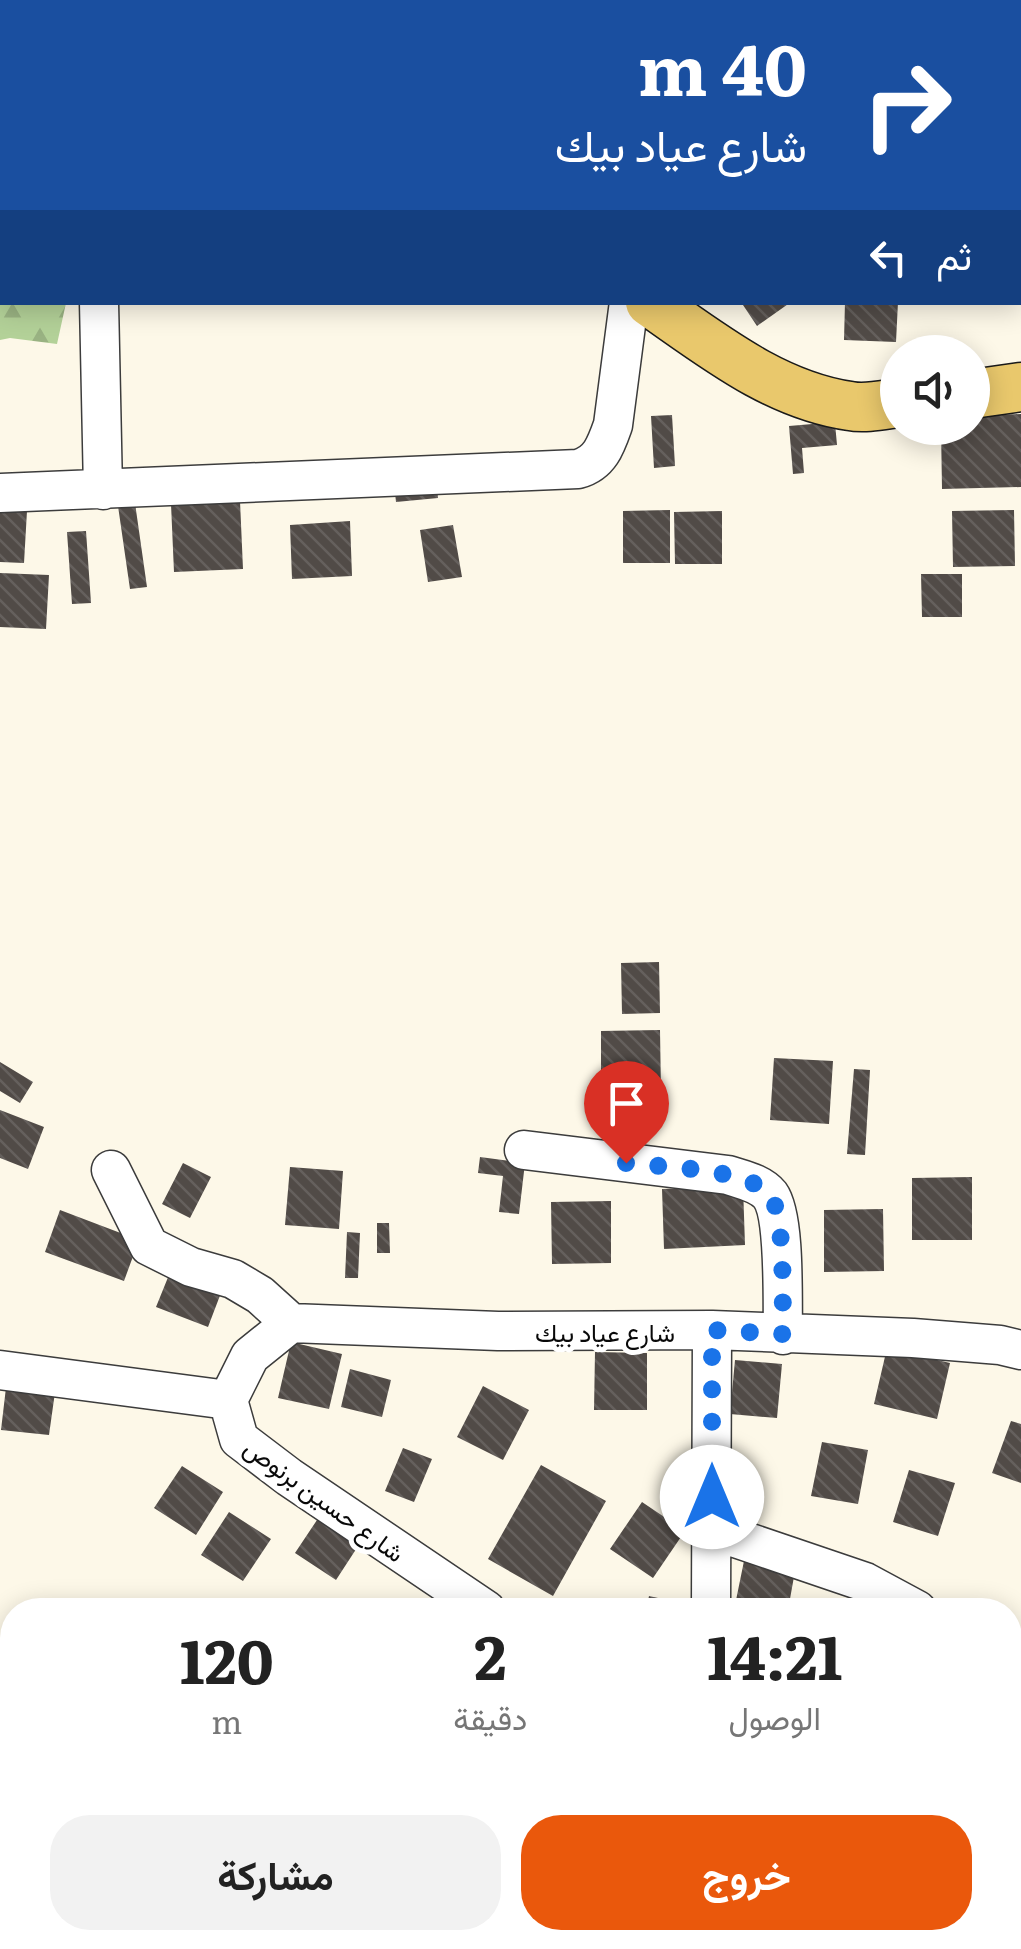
<!DOCTYPE html>
<html lang="ar">
<head>
<meta charset="utf-8">
<style>
	:root { --surface:#fff; --page:#f2f2f2; --text:#222; --muted:#767676; --accent:#ea580c }
	body { margin:0; font-family:Literata,Vazirmatn,serif; background:var(--page); color:var(--text); direction:rtl; height:100vh; display:flex; flex-direction:column; font-size:38px; white-space:nowrap }
	* { box-sizing:border-box; margin:0 }
	p { font-size:32px; color:var(--muted) }
	.icon { flex:none; width:55px; height:55px; fill:none; stroke:currentColor; stroke-width:2; stroke-linecap:round; stroke-linejoin:round }
	.map { position:relative; flex:1; overflow:hidden; direction:ltr }
	.drawer { position:absolute; left:0px; top:1598px; width:1022px; height:352px; display:flex; flex-direction:column; background:var(--surface); border-radius:40px 40px 0 0; box-shadow:0 5px 25px #0003; direction:rtl }
	.drawer>* { flex:none }
	.guide { position:absolute; left:0px; top:0px; width:1022px; height:305px; box-shadow:0 5px 25px #0003; direction:rtl; background:#1a4fa0; color:#fff; overflow:hidden }
	.controls { position:absolute; left:880px; top:335px; display:grid; gap:20px }
	.controls a { display:grid; place-items:center; width:110px; height:110px; border-radius:50%; background:var(--surface); box-shadow:0 5px 25px #0003; font-size:50px }
	.pin { position:absolute; display:grid; place-items:center; width:85px; height:85px; color:#fff; margin:-102px -42px; border-radius:50% 50% 50% 0; rotate:-45deg; box-shadow:0 0 10px #0007 }
	.pin .icon { rotate:45deg }
	.me { position:absolute; width:110px; margin:-55px; rotate:0deg; stroke-linejoin:round; filter:drop-shadow(0 0 8px #0008) }
	.turn { display:flex; align-items:center; gap:35px; height:210px; padding:0 50px; font-size:45px }
	.turn .icon { width:130px; height:130px; stroke-width:2.5 }
	.turn b { display:block; font-size:70px; line-height:85px }
	.then { display:flex; align-items:center; height:95px; padding:0 50px; background:#0003; gap:20px; font-size:38px }
	.eta { display:flex; justify-content:space-evenly; align-items:center; height:170px; text-align:center }
	.eta b { font-size:60px; font-weight:700; line-height:70px }
	.action { display:flex; gap:20px; margin-top:auto; padding:20px 50px }
	.action a { flex:1; height:115px; border-radius:40px; background:var(--accent); color:#fff; font-size:40px; font-weight:700; line-height:115px; text-align:center }
	.action a+a { background:var(--page); color:var(--text) }
	.map>svg:first-child { display:block }
</style>
</head>
<body>
<div class="map">
<svg width="1021" height="1949" viewBox="0 0 1021 1949">
	<defs>
		<pattern id="forest-firs" width="22" height="20" patternUnits="userSpaceOnUse" patternTransform="scale(2.5)"><rect width="22" height="20" fill="#b3d198"/><path d="M5 1l3.5 6h-7zM16 11l3.5 6h-7z" fill="#99b282"/></pattern>
		<pattern id="building-back-hatch" width="6" height="6" patternUnits="userSpaceOnUse" patternTransform="scale(2.5)"><rect width="6" height="6" fill="#514b47"/><path d="M-1 5l2 2M0 0l6 6M5-1l2 2" fill="none" stroke="#65605d"/></pattern>
	</defs>
	<rect width="100%" height="100%" fill="#fdf8e8"/>
	<path fill="url(#forest-firs)" d="M0,96l2,206 64,1 -9,41 -47,-6 -10,2z"/>
	<g fill="none" stroke-linecap="round" stroke-linejoin="round">
		<path stroke="#428fbd" stroke-width="9" d="M1020,101l1,-1
			M0,191l2,-1"/>
	</g>
	<path fill="url(#building-back-hatch)" d="M741,302h50l-34,24z
		M845,302h53l-2,40 -52,-2z
		M834,412l3,33 -35,3 2,25 -11,1 -4,-48 35,-3z
		M1021,414v73l-79,2 -1,-61h31v-12z
		M672,415l3,51 -21,2 -3,-52z
		M436,480l2,18 -42,4 -2,-18z
		M240,501l3,68 -69,3 -3,-68z
		M135,503l12,84 -17,2 -12,-83z
		M0,509l27,2 -3,52 -24,-1z
		M670,510v53h-47v-52z
		M1014,510l1,56 -62,1 -1,-56z
		M722,511v53h-47l-1,-52z
		M350,521l2,55 -60,3 -2,-54z
		M453,525l9,52 -34,5 -8,-52z
		M86,531l5,72 -19,1 -5,-72z
		M0,573l49,2 -3,54 -46,-2z
		M921,574h41v43h-40z
		M659,962l1,51 -38,1 -1,-51z
		M660,1030l1,62h-60v-61z
		M774,1058l59,3 -4,63 -59,-4z
		M0,1062l33,20 -13,21 -20,-12z
		M854,1069l16,1 -5,85 -18,-1z
		M0,1110l44,17 -16,42 -28,-11z
		M480,1157l45,6 -6,51 -20,-2 4,-36 -25,-3z
		M183,1163l28,14 -21,41 -28,-14z
		M290,1167l53,4 -4,58 -54,-4z
		M972,1177v63h-60v-62z
		M743,1186l2,59 -81,4 -2,-60z
		M611,1201v62l-59,1 -1,-62z
		M883,1209l1,62 -60,1v-62z
		M60,1210l79,30 -15,41 -79,-29z
		M377,1223h12l1,30h-13z
		M347,1232l13,1 -2,45h-13z
		M173,1265l51,20 -16,42 -52,-20z
		M291,1342l51,12 -13,55 -51,-11z
		M887,1348l63,15 -13,56 -63,-15z
		M595,1352l52,1v57h-53z
		M735,1360l47,4 -5,54 -47,-4z
		M350,1369l41,11 -9,37 -41,-10z
		M7,1379l49,6 -7,50 -48,-5z
		M483,1386l46,24 -26,50 -46,-23z
		M1011,1421l10,3v59l-29,-10z
		M822,1442l46,8 -10,54 -47,-8z
		M403,1448l29,11 -18,43 -29,-11z
		M541,1465l65,36 -53,95 -65,-37z
		M182,1466l41,26 -27,43 -42,-27z
		M909,1470l46,13 -17,53 -45,-14z
		M642,1502l43,29 -32,47 -43,-29z
		M323,1511l41,26 -28,43 -41,-27z
		M229,1512l42,27 -28,42 -42,-26z
		M744,1561l51,10 -7,39h-54z
		M649,1596l36,8 -1,6h-38z
		M1010,1777l11,16v42l-11,8z
		M1021,1860v78l-11,-12v-57z
		M693,1938h61l2,2 -15,9h-68z"/>
	<g fill="none" stroke-linecap="round" stroke-linejoin="round">
		<g stroke="#3c3c3c" stroke-width="41">
			<path id="minor" d="M77,2l1,-2
				M99,302l4,188
				M0,493l578,-24c22,-6 28,-24 35,-44l16,-123
				M524,1150l204,25c15,5 32,8 42,20 16,22 12,110 13,140
				M111,1170l38,76 42,21 42,12 27,16 31,28
				M0,1370l228,30 11,39 50,38 197,133
				M228,1400l22,-44 41,-33 207,8 214,-1 201,8 87,7 21,5
				M712,1530l153,52 52,28
				M711,1610l1,-280
				M1010,1706l11,12
				M918,1938l12,11
				M859,1949l22,-11"/>
		</g>
		<g stroke="#1a1a1a" stroke-width="51">
			<path id="major" d="M0,77l2,1
				M650,302c62,43 124,93 200,104 15,3 33,-1 48,-3
				M972,394l49,-7"/>
		</g>
		<use href="#minor" stroke="#fff" stroke-width="38"/>
		<use href="#major" stroke="#e9c86c" stroke-width="48"/>
	</g>
	<g fill="none" stroke-linecap="round" stroke-linejoin="round">
		<path stroke="#1a73e8" stroke-width="18" stroke-dasharray="0 32.4" d="M626,1163c34,4 122,5 144,32 16,21 12,110 13,139l-71,-4v167"/>
	</g>
	<g text-anchor="middle" dominant-baseline="central" stroke-width="10" stroke-linejoin="round" paint-order="stroke">
		<g font-size="25" fill="#090909" stroke="#fff">
			<text x="605" y="1331">شارع عياد بيك</text>
			<text transform="translate(325 1499) rotate(36)">شارع حسين برنوص</text>
		</g>
	</g>
</svg>
<div class="controls">
<a><svg class="icon" aria-label="sound" viewBox="0 0 24 24"><path d="M4 9h4l5-4v14l-5-4H4zM17 9q2 3 0 6"/></svg></a>
</div>
<div class="pin" style="left:626px;top:1163px;background:#d93025"><svg class="icon" aria-label="arrive" viewBox="0 0 24 24"><path d="M6 21V4h12l-3 4 3 4H6"/></svg></div>
<svg class="me" style="left:712px;top:1497px" viewBox="-20 -20 40 40"><circle r="19" fill="#fff"/><path d="M0-13L10 11 0 6-10 11z" fill="#1a73e8"/></svg>
<div class="guide">
<div class="turn"><svg class="icon" aria-label="right" viewBox="0 0 24 24"><path d="M7 20v-9h11M14 6l5 5-5 5"/></svg><div><b>40 m</b>شارع عياد بيك</div></div>
<div class="then">ثم<svg class="icon" aria-label="left" viewBox="0 0 24 24"><path d="M17 20v-9H6M10 6l-5 5 5 5"/></svg></div>
</div>
<section class="drawer">
<div class="eta">
<div><b>14:21</b><p>الوصول</p></div>
<div><b>2</b><p>دقيقة</p></div>
<div><b>120</b><p>m</p></div>
</div>
<div class="action"><a>خروج</a><a>مشاركة</a></div>
</section>
</div>
</body>
</html>
